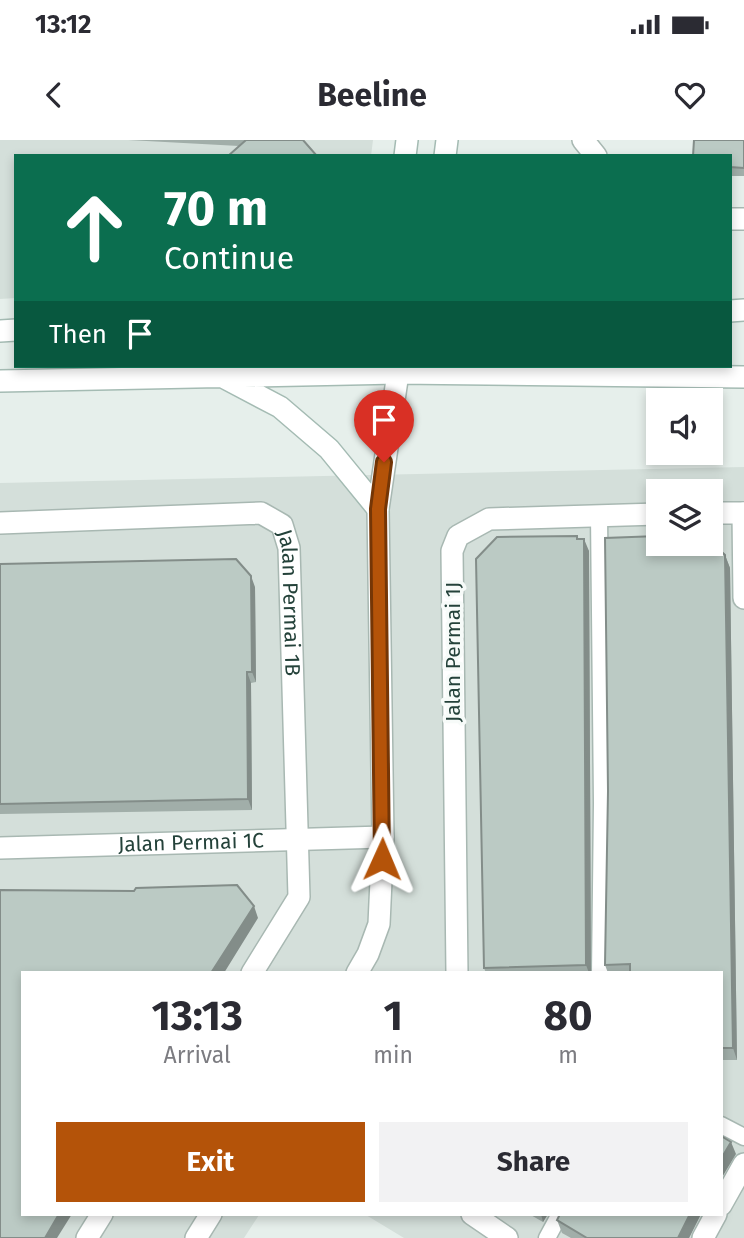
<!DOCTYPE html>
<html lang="en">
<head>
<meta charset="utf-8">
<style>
	:root { --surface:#fff; --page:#f2f2f3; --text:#2b2b33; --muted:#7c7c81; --accent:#b45309 }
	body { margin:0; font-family:"Fira Sans",sans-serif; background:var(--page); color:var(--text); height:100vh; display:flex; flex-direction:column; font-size:26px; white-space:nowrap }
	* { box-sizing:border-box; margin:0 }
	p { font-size:23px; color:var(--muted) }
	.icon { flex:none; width:38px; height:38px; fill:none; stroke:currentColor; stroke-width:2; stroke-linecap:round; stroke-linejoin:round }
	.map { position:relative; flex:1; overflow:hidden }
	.sheet { position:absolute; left:21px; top:831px; width:702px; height:245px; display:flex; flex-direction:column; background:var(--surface); border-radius:0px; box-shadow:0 4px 10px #0003 }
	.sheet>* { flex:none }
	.top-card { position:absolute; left:14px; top:14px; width:718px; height:214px; border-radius:0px; box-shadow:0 4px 10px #0003; background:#0b6e4f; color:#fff; overflow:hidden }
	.fabs { position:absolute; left:646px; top:248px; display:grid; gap:14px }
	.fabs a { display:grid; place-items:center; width:77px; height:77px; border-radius:0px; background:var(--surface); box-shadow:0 4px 10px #0003; font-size:35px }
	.pin { position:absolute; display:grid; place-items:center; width:60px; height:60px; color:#fff; margin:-72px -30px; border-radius:50% 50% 50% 0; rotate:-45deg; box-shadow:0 0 7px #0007 }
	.pin .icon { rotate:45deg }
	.me { position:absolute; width:77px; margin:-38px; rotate:1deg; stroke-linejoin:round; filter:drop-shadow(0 0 5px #0008) }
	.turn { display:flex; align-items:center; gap:24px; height:147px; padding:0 35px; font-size:32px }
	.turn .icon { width:91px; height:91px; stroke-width:2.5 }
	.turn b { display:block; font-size:49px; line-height:60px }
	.then { display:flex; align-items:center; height:66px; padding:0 35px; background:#0003; gap:14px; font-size:26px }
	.eta { display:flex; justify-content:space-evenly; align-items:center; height:119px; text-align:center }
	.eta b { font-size:42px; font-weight:700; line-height:49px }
	.primary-button { display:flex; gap:14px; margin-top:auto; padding:14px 35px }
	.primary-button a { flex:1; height:80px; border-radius:0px; background:var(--accent); color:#fff; font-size:28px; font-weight:700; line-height:80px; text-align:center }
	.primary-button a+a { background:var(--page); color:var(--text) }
	.status { display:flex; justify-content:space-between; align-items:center; height:49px; padding:0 35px; background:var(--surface); direction:ltr }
	.status svg { height:19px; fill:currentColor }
	header { display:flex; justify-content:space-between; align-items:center; height:91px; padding:0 35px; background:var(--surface); font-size:32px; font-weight:700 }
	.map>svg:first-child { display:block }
</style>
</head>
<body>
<div class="status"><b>13:12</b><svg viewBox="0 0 49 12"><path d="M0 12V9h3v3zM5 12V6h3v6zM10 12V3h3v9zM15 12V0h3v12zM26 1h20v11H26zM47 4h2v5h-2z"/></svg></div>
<header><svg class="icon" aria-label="back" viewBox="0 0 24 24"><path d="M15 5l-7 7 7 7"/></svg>Beeline<svg class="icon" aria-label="heart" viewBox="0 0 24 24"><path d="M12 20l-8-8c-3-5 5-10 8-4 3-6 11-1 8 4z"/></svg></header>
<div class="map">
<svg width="744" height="1098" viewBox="0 0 744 1098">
	<rect width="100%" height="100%" fill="#e6efeb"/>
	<path fill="#d4dfda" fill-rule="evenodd" d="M0,0h373l-2,16h-355v142l-16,1z
		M744,327v771h-340l-38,-23 355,-1v-241h-698v241l236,1 -15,23h-244v-755zM658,352h52v52h-52z"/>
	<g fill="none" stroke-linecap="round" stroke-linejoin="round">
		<g stroke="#a8b8b2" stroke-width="19">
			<path id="service" d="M599,375l3,288 -2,170
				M721,985l23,12
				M547,1098l13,-24"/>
		</g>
		<g stroke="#a8b8b2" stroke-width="24">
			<g id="minor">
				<path d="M583,0l13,16"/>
				<path d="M730,79h14"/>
				<path d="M710,373h34"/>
				<path d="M743,373l1,85"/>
				<path id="s1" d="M0,383l261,-10 21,12 7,23 10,349 -47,76"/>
				<path id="s2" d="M0,708l383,-11"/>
				<path d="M357,833l11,-19 11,-30 4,-87 -5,-328 20,-136"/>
				<path d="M457,833l-5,-422 6,-15 31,-17 169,-5"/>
				<path d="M721,1065l23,-41"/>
				<path d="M472,1074l35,24"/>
				<path d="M87,1098l15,-24"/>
				<path d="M196,1098l15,-24"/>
				<path d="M703,1098l13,-24"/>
			</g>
		</g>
		<g stroke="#a4bbb3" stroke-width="24">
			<path id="secondary" d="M405,16l2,-16
				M445,16l2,-16
				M730,171l14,-1
				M0,191l16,-1
				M221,236l59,31 49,42 49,60
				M0,241l398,-8 346,4"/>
		</g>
		<use href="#service" stroke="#fff" stroke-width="16"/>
		<use href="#minor" stroke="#fff" stroke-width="21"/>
		<use href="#secondary" stroke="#fff" stroke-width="21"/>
	</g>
	<path fill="#a1aea9" d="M128,0h175l-64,6z
		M744,0v36h-14v-20z
		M578,399l11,12 2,422h-105l-2,-5z
		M725,415l5,13 7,492h-16v-87h-113l-3,-8z
		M0,424l255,23 1,95 -5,1 1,127 -252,4z
		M529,1074h19l-5,8z
		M560,1074h141l-12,24h-118l-9,-5 -5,-13z"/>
	<path fill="#838d89" d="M584,399l5,12 2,422h-2l-3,-8z
		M725,415l5,13 7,492 -4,-12z
		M251,436l4,11 1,95 -4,-10z
		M247,532l4,11 1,127 -4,-11z
		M254,766l4,12 -34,55h-13z
		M731,1002l5,12 -15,25v-20z
		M59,1074h13l-15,24h-12z
		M541,1074h7l-5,8z
		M690,1074h11l-12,24h-11z"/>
	<path fill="#bbcac4" stroke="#838d89" stroke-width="2" d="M246,0h57l14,16h-89z
		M694,0h50v28l-14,-1v-11h-37z
		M577,396v3h7l2,426 -102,3 -8,-409 21,-22z
		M658,396v8h52v-3l15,14 8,493h-12v-75h-91v-9l-25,1 3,-174 -3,-253z
		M236,419l15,17 1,96h-5l1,127 -248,5v-240z
		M237,745l17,21 -43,67h-188v241h36l-14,24h-45v-348l134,1 2,-3z
		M721,996l10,6 -10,17z
		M560,1074h130l-12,24h-91l-30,-18z"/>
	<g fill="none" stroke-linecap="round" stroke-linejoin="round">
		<g stroke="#753606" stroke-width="18">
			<path id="route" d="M382,719l-4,-350 6,-47"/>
		</g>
		<use href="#route" stroke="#b45309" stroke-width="12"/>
	</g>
	<g text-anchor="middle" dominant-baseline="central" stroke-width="7" stroke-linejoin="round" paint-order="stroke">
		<g font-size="21" fill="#24423a" stroke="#f7fbf9">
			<text stroke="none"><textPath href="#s1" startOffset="364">Jalan Permai 1B</textPath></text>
			<text transform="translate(453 512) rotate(-90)">Jalan Permai 1J</text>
			<text stroke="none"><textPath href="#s2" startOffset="191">Jalan Permai 1C</textPath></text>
		</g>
	</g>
</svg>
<div class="fabs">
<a><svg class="icon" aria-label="sound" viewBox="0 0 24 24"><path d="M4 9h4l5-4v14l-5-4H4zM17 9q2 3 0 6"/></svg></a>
<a><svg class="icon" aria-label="layers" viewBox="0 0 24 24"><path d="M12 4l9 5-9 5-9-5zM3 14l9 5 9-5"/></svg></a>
</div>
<div class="pin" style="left:384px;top:322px;background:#d93025"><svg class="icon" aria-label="arrive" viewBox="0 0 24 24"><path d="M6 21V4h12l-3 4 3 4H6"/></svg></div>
<svg class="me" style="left:382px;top:719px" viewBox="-20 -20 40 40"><path d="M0-17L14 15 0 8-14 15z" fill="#b45309" stroke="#fff" stroke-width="4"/></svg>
<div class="top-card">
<div class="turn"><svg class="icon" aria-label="ahead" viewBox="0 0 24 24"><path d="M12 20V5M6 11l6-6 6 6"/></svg><div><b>70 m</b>Continue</div></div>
<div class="then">Then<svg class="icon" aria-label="arrive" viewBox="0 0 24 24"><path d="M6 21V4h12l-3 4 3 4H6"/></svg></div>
</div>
<section class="sheet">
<div class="eta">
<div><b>13:13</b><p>Arrival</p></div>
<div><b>1</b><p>min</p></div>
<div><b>80</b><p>m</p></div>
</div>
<div class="primary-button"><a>Exit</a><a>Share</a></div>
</section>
</div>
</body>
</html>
